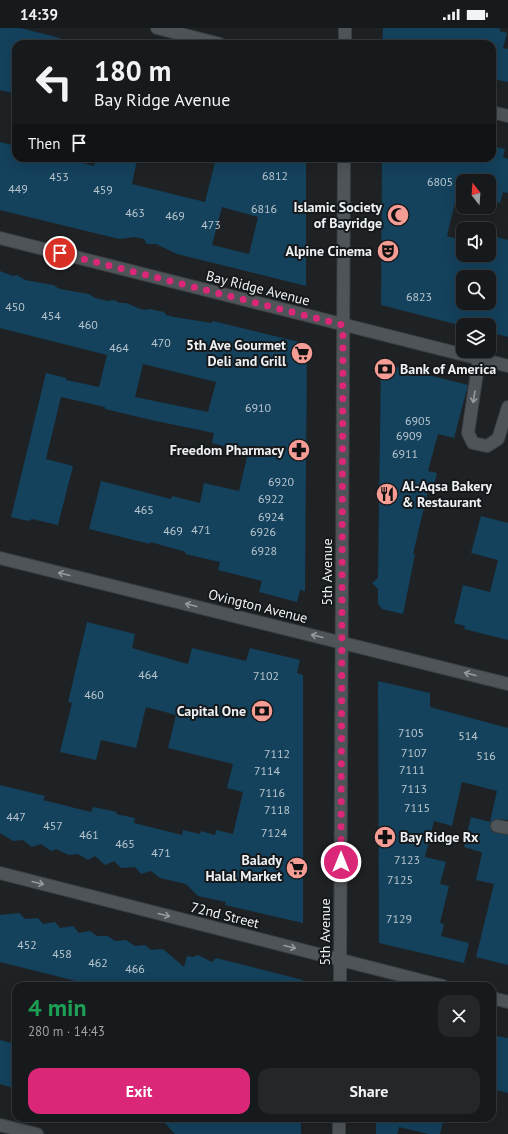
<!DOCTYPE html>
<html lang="en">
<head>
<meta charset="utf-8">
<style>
	:root { --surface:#161a1c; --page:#232729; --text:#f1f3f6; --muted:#9ea1a3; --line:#35383b; --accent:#db2777 }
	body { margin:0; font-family:"PT Sans",sans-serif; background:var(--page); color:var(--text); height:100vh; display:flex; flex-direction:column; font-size:15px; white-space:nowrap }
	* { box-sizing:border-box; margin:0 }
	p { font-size:13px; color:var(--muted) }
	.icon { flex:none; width:22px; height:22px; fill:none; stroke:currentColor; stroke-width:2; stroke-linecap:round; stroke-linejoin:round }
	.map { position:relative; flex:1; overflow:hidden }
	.drawer { position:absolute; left:12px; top:954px; width:484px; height:140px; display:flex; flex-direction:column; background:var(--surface); border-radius:12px; box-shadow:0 4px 16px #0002,0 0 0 1px var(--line) }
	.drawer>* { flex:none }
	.top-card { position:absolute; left:12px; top:12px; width:484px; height:122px; border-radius:12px; box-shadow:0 4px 16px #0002,0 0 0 1px var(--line); background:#161a1c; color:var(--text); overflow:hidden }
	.needle { width:26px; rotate:343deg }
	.tools { position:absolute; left:456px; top:146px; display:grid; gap:8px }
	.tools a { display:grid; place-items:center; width:40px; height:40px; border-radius:8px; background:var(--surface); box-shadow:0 4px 16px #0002,0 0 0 1px var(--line); font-size:20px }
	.pin { position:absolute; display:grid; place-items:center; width:34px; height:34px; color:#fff; margin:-17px; border:2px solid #fff; border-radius:50%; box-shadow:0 1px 4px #0007 }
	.me { position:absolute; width:44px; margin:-22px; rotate:0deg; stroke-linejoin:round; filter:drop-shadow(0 0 3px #0008) }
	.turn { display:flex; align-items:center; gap:14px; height:84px; padding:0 16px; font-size:18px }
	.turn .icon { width:52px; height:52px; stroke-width:2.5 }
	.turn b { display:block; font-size:28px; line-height:34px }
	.then { display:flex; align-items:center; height:38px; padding:0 16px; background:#0003; gap:8px; font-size:15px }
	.round { display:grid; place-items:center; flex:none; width:42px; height:42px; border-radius:12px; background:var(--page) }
	.overview { display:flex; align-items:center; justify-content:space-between; height:68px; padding:0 16px }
	h1 { font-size:24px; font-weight:700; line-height:30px; color:#1e9e55 }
	.cta { display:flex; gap:8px; margin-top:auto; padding:8px 16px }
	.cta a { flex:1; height:46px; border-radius:12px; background:var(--accent); color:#fff; font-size:16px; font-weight:700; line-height:46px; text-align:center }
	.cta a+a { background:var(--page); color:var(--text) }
	.status { display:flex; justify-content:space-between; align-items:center; height:28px; padding:0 20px; background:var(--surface); direction:ltr }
	.status svg { height:11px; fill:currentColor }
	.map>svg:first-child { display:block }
</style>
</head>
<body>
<div class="status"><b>14:39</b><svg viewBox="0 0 49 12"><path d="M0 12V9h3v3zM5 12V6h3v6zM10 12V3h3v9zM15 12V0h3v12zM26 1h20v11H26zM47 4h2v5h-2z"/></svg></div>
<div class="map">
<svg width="508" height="1106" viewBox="0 0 508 1106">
	<rect width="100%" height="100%" fill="#1e2225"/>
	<path fill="#14415c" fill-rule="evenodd" d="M0,0h20l40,10v6h-44v50l-16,-4z
		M383,0h117v3l7,2 -4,15 5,1v33l-16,-3v-35h-110z
		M0,114l16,4v12h48l30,8 2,-8h32l9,2 -5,24 73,18 11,-44h90v128l-129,-32 -21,-10h-9l-3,-5 -10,-2 -15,2 -119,-29zM222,179l36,10 -9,37 -37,-9z
		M492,118l13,3 -2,8 5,2v34l-5,-1 -3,11 -11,-2v-20h-26v14l-6,-1 -10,42 16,5v14h26v-20l19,5v97l-19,-5v-7l-26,1 -82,-21 1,-147h110zM463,249h26v26h-26z
		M0,243l13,5 4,-1 8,5 28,5 7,4 29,5 6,4 13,3 6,-1 6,3h6l12,5 6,2 6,-1 14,3 2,3 8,2 38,6 1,-2 94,23 -2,247 -5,-1 -3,12 -38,-10 3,-11 -44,-11 2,-8 -35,-8 1,-2 -36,-10v2l-61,-15 12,-48 70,18 1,-3 28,7 4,-20 35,8 9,-38 -36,-10 2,-10 -63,-13 -46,-11v-2l-44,-10 -15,62 27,7 -15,59 -26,-6 -4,2 -17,-4 35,-144 20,5v2l33,7 8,-32 -107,-27zM143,336l73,18 -8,30 -73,-15z
		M381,335l87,22 -14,53 -16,-4 -10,37 9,2 -5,19 -4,-1 -15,63h2l-12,60 -21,-5 -4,-5v-15l-6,-6 6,-5z
		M481,488l27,7v117l-44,-11 1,-3 -11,-3 9,-38 27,7 8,-32 -27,-7z
		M87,594l48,12 -3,14 56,16 4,-16 54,13 4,-13 50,12 -3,13 6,2v248l-78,-18 1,-3 -28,-6 -12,-12 -26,-6 -9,-7 -10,3 -6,-7 -14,1 -7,-7 -9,4 -10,-9 -7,4 -10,-6 -9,1 -13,-6 -5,2 -10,-7 -9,3 -9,-7 -10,1 -13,-8v-48l45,11 -2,4 48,12 2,-5 24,5 -1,2 19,4 -1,5 48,12 1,-5 17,4 1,-3 14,4 1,-5 17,4 10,-42 -16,-4 6,-24 -65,-16 8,-33 -30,-8 -10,41 -35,-8 -5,20 -36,-8 12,-49 -4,-1z
		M378,653l52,12v14l78,21v92l-13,-1 -3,2 -2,4 2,7 16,3v130l-32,-8 18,-73 -18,-4 6,-27h-1v-1l-17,-5 7,-30 19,5 7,-31 -35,-9 -10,44 -18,-5 -9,36 21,5 -6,22 9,2 -9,37 4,1 -3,12 28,7 -5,20 -85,-20z
		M19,885l6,6 13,-1 5,6 12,-2 5,6 13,-2 6,7 11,-2 7,5h11l7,5 11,-1 9,6 10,-1 6,5 12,-1 21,18 3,-11 6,1 5,-2 14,7 4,-4 87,22 -1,6h-206l-96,-24v-47z
		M492,1007l16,3v55l-16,-4z
		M0,1012l16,4v45l-16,-5z
		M160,1090h141v16h-126z
		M376,1090h68l-4,16h-11l-30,-7 -2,7h-21z"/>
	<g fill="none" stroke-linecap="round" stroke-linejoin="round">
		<g stroke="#3b3f41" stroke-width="14">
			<path id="minor" d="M157,0l63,16
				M345,0v16
				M492,84l16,4
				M0,210l508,128
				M479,331l-11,74 5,10 14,3 11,-7 10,-32
				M0,530l508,126
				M497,798l11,2
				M0,845l443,113
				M340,958l4,-828
				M492,970l16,4
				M0,1097l37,9
				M339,1106v-16"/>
		</g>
		<use href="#minor" stroke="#4f5458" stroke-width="12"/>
	</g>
	<defs><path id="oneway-shaft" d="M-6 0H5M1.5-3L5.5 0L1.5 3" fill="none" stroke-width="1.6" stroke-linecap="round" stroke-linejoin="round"/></defs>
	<g stroke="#979b9e">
		<use href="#oneway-shaft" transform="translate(474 369) rotate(99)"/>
		<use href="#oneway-shaft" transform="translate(64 546) rotate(-166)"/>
		<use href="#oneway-shaft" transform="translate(191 577) rotate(-166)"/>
		<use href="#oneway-shaft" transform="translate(317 608) rotate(-166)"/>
		<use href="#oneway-shaft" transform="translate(470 646) rotate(-166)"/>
		<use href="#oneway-shaft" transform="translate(38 855) rotate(14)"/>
		<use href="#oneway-shaft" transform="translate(164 887) rotate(14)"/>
		<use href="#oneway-shaft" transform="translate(290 919) rotate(14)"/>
	</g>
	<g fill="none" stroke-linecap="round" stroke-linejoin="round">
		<path stroke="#db2777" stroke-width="7" stroke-dasharray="0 12.6" d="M60,225l283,72 -2,537"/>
	</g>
	<defs>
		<g id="mosque-disc" transform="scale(1.15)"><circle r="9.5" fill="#f59c94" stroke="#15191c"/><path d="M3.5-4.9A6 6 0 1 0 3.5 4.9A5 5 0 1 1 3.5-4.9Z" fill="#111"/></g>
		<g id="theatre-disc" transform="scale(1.15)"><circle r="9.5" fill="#f59c94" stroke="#15191c"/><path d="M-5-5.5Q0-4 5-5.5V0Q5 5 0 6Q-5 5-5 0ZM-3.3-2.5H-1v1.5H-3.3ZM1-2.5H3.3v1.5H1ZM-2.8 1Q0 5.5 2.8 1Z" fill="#111"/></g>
		<g id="supermarket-disc" transform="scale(1.15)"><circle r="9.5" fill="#f59c94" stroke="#15191c"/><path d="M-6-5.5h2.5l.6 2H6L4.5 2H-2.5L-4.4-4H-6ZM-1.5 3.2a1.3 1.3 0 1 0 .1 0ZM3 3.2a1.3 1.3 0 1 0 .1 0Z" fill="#111"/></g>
		<g id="bank-disc" transform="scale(1.15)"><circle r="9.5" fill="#f59c94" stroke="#15191c"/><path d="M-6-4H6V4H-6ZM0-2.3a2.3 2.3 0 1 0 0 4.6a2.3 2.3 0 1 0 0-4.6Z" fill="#111"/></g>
		<g id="pharmacy-disc" transform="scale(1.15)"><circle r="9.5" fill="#f59c94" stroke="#15191c"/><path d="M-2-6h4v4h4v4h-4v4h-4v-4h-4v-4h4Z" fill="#111"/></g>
		<g id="restaurant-disc" transform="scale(1.15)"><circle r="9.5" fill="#f59c94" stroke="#15191c"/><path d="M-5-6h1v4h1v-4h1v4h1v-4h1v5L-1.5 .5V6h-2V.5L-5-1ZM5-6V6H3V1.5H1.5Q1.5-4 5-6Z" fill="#111"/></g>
	</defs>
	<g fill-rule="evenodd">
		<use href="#mosque-disc" x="398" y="187"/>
		<use href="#theatre-disc" x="388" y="223"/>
		<use href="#supermarket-disc" x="302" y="325"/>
		<use href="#bank-disc" x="385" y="341"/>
		<use href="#pharmacy-disc" x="299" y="422"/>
		<use href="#restaurant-disc" x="387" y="466"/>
		<use href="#bank-disc" x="262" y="683"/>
		<use href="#pharmacy-disc" x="385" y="809"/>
		<use href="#supermarket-disc" x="297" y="840"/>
	</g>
	<g text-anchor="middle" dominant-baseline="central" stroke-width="4" stroke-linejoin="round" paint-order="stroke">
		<g font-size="12" fill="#b8c6ce">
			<text x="275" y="147">6812</text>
			<text x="59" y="148">453</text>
			<text x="440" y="153">6805</text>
			<text x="18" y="160">449</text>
			<text x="103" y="161">459</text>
			<text x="264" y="180">6816</text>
			<text x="135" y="184">463</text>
			<text x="175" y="187">469</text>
			<text x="211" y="196">473</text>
			<text x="419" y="268">6823</text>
			<text x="15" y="278">450</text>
			<text x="51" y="287">454</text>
			<text x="88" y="296">460</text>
			<text x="161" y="314">470</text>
			<text x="119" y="319">464</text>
			<text x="258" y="379">6910</text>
			<text x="418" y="392">6905</text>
			<text x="409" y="407">6909</text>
			<text x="405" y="425">6911</text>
			<text x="281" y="453">6920</text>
			<text x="271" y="470">6922</text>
			<text x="144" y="481">465</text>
			<text x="271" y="488">6924</text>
			<text x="201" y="501">471</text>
			<text x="173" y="502">469</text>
			<text x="263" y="503">6926</text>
			<text x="264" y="522">6928</text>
			<text x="148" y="646">464</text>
			<text x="266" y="647">7102</text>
			<text x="94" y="666">460</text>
			<text x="411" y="704">7105</text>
			<text x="468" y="707">514</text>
			<text x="414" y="724">7107</text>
			<text x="277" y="725">7112</text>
			<text x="486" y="727">516</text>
			<text x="412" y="741">7111</text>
			<text x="267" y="742">7114</text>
			<text x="414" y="760">7113</text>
			<text x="272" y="764">7116</text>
			<text x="417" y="779">7115</text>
			<text x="277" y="781">7118</text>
			<text x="16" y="788">447</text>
			<text x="53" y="797">457</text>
			<text x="274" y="804">7124</text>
			<text x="89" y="806">461</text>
			<text x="125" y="815">465</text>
			<text x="161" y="824">471</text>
			<text x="407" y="831">7123</text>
			<text x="400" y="851">7125</text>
			<text x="399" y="890">7129</text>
			<text x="27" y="916">452</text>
			<text x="62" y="925">458</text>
			<text x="98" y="934">462</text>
			<text x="135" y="940">466</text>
		</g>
		<g font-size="14" font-weight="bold" fill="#eff2f4" stroke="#15191c" text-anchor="end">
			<text x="382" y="179">Islamic Society<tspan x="382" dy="16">of Bayridge</tspan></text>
			<text x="372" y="223">Alpine Cinema</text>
			<text x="286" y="317">5th Ave Gourmet<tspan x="286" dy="16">Deli and Grill</tspan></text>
			<text x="400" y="341" text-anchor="start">Bank of America</text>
			<text x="284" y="422">Freedom Pharmacy</text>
			<text x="402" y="458" text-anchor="start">Al-Aqsa Bakery<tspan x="402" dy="16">&amp; Restaurant</tspan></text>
			<text x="246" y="683">Capital One</text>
			<text x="400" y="809" text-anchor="start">Bay Ridge Rx</text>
			<text x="282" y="832">Balady<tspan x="282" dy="16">Halal Market</tspan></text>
		</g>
		<g font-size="14" fill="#eff2f4" stroke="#15191c">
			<text transform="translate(258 260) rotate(14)">Bay Ridge Avenue</text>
			<text transform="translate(327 544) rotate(-90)">5th Avenue</text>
			<text transform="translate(258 578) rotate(14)">Ovington Avenue</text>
			<text transform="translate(225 887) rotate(14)">72nd Street</text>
			<text transform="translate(325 904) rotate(-90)">5th Avenue</text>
		</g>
	</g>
</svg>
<div class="tools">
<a><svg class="needle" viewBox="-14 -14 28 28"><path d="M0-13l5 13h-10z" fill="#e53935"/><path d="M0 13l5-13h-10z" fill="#9ea1a3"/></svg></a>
<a><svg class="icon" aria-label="sound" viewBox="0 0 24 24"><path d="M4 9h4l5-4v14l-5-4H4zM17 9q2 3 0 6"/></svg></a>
<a><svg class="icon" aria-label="search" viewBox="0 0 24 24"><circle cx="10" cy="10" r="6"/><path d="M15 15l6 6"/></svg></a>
<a><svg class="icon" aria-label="layers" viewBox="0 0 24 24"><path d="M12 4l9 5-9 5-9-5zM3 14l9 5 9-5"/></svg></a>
</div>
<div class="pin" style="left:60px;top:225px;background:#d93025"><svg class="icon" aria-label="arrive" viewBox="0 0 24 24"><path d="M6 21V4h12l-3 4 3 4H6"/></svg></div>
<svg class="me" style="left:341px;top:834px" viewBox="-20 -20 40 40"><circle r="17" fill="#db2777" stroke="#fff" stroke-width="3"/><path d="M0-11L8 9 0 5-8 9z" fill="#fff"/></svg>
<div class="top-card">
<div class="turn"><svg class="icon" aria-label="left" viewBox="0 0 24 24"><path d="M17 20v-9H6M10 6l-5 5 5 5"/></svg><div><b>180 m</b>Bay Ridge Avenue</div></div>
<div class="then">Then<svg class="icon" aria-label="arrive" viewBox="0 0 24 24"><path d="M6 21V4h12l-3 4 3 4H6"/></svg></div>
</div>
<section class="drawer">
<div class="overview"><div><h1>4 min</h1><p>280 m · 14:43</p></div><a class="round"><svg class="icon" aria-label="close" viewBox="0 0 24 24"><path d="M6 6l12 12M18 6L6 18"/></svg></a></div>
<div class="cta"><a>Exit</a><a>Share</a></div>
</section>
</div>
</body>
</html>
